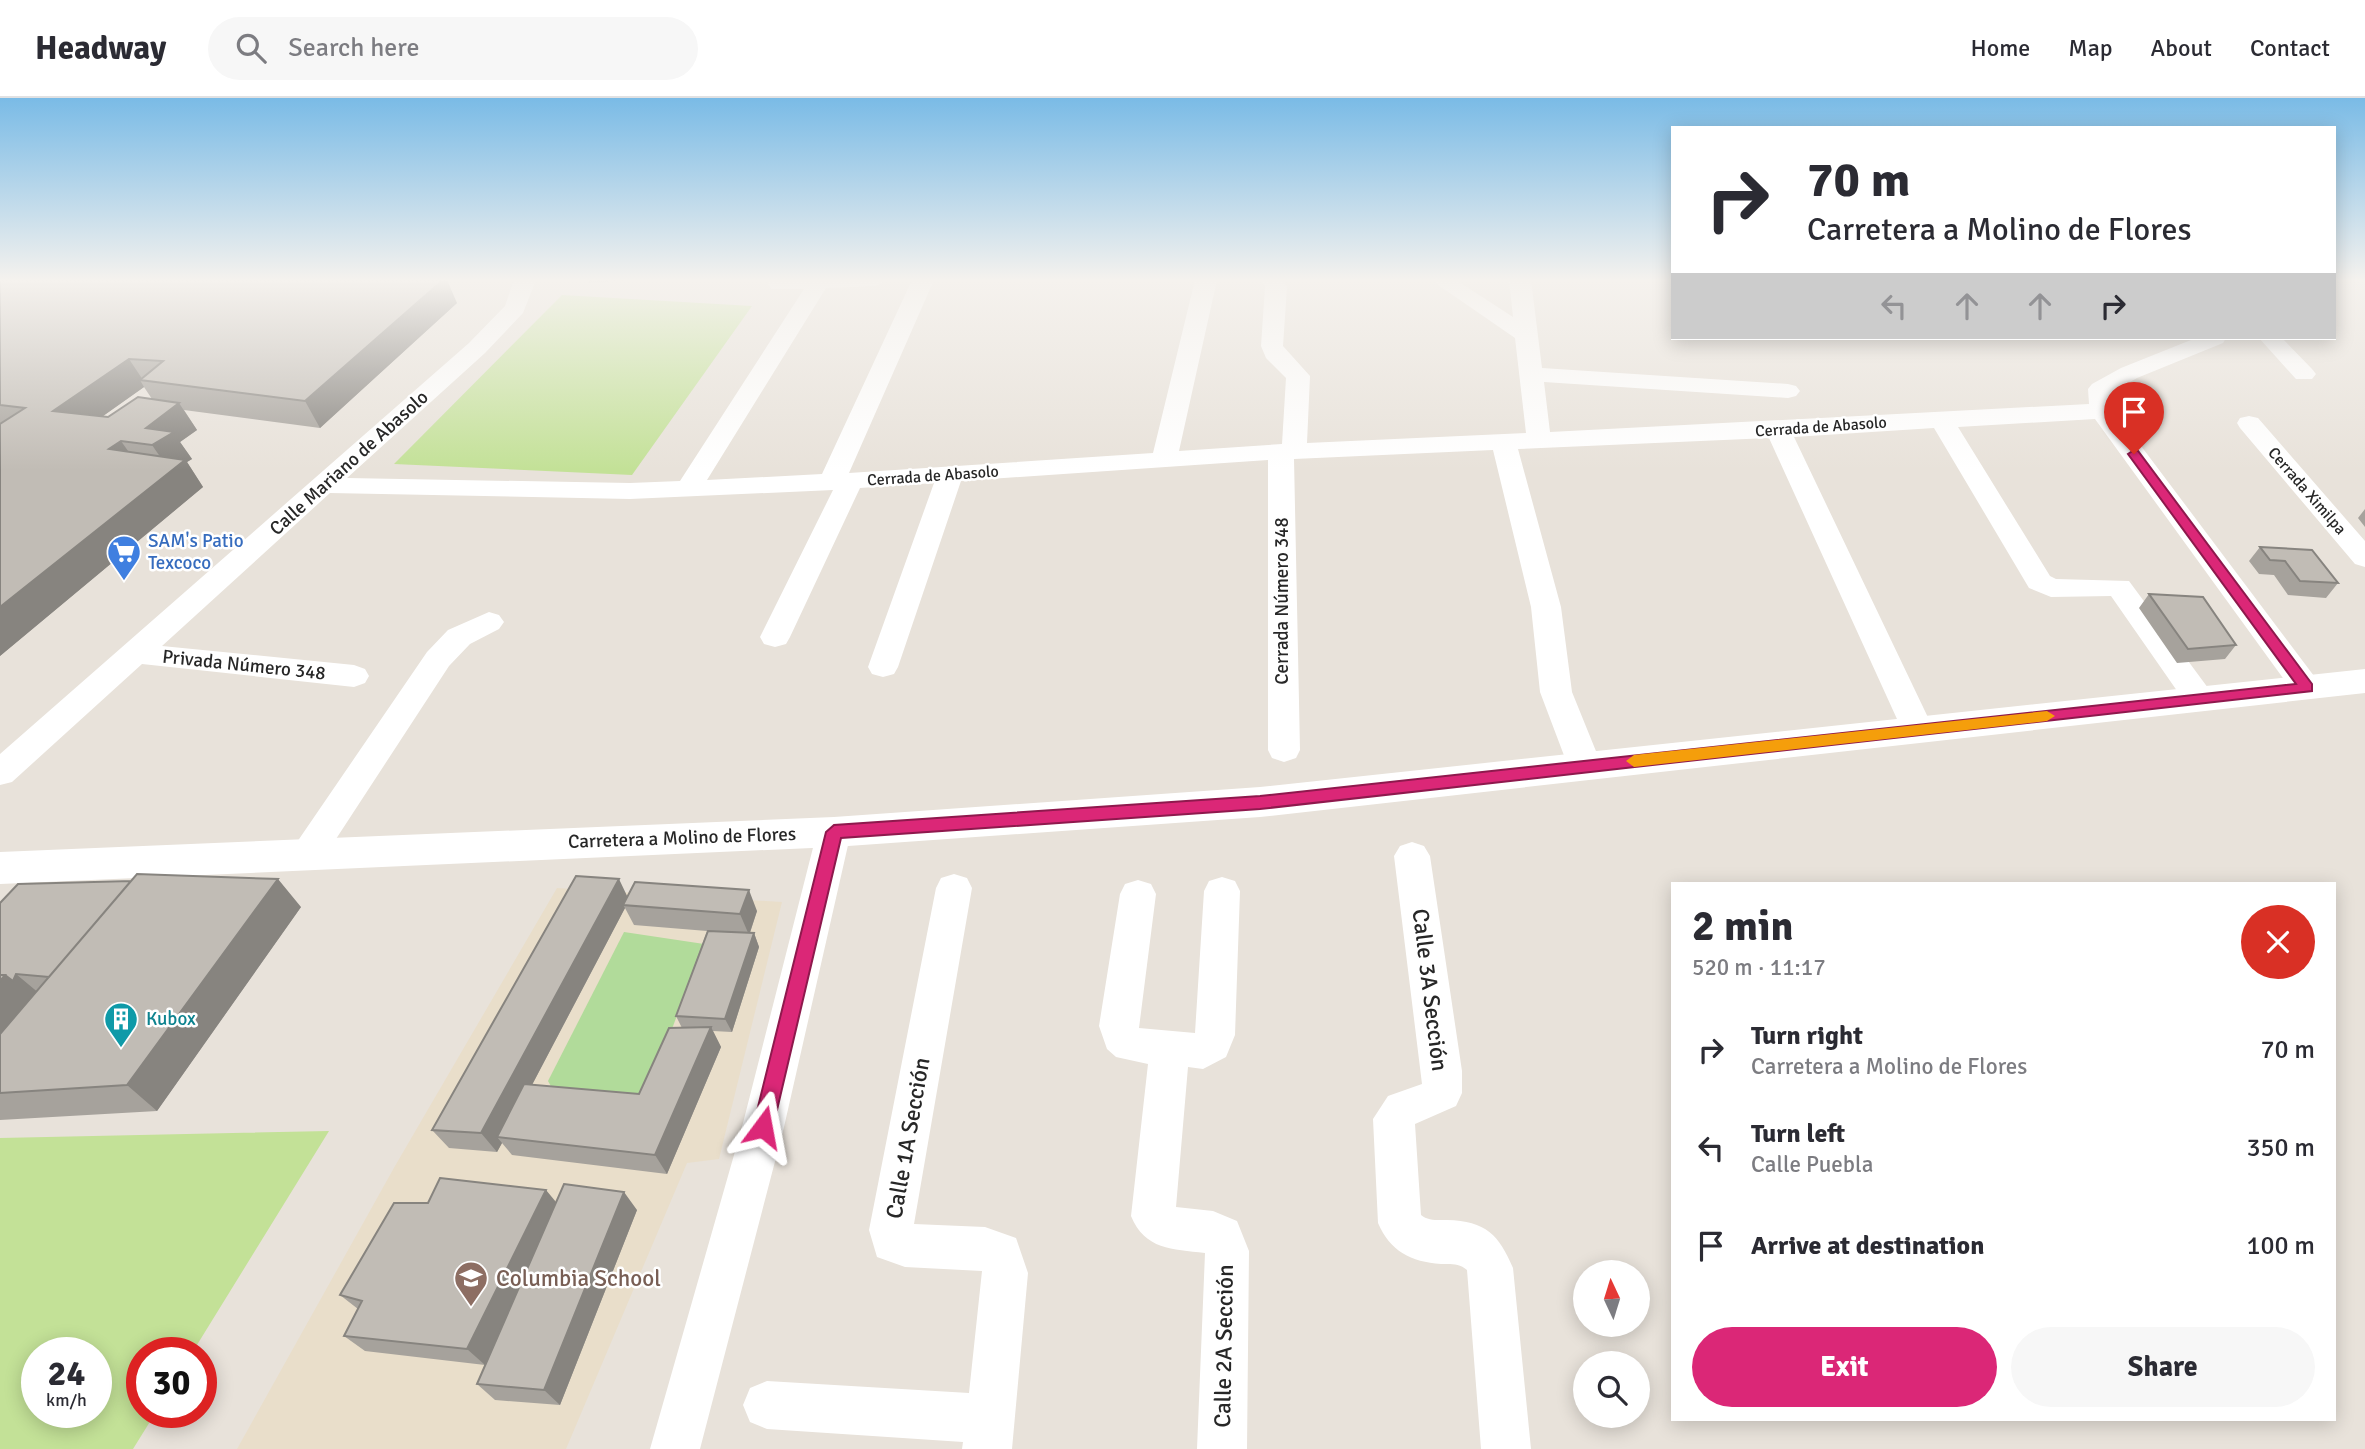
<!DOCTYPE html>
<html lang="en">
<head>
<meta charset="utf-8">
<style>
	:root { --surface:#fff; --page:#f7f7f7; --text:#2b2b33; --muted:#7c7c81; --line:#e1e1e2; --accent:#db2777 }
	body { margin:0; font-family:Signika,sans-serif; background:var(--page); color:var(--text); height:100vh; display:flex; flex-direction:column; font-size:26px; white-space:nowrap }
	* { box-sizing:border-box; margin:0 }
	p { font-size:23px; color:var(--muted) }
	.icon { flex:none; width:38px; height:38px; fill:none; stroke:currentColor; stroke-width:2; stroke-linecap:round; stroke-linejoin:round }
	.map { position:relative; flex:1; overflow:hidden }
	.sheet { position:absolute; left:1671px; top:784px; width:665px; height:539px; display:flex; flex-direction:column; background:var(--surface); border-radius:0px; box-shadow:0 4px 18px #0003 }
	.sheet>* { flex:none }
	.hud { position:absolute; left:1671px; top:28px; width:665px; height:214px; border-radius:0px; box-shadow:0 4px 18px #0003; background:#fff; color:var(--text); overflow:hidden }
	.needle { width:46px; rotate:356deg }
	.buttons { position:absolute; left:1573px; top:1162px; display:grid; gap:14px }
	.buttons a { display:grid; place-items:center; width:77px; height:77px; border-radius:50%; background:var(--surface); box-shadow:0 4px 18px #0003; font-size:35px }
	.speed { position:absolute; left:21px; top:1239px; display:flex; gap:14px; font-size:35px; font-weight:700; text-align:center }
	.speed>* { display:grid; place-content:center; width:91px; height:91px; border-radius:50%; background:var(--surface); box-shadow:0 4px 18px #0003; line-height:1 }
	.speed small { font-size:18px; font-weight:400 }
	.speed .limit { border:10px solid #d22; background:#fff; color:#111 }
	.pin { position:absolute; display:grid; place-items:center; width:60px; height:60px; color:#fff; margin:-72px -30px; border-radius:50% 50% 50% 0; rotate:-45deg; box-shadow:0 0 7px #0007 }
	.pin .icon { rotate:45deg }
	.me { position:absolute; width:77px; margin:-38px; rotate:13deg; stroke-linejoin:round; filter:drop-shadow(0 0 5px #0008) }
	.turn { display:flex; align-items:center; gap:24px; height:147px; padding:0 21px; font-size:32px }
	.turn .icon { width:91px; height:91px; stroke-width:2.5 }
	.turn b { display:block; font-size:49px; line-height:60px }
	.lanes { display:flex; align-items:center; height:66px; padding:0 21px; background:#0003; justify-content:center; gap:35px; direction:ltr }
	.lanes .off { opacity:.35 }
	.round { display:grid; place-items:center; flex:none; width:74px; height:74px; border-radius:37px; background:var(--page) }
	.overview { display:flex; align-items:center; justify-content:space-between; height:119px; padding:0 21px }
	h1 { font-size:42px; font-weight:700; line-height:52px }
	.button { display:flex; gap:14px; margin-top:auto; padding:14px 21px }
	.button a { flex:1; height:80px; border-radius:42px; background:var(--accent); color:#fff; font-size:28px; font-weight:700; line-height:80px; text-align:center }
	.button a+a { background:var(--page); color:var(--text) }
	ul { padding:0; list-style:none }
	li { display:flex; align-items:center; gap:21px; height:98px; padding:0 21px }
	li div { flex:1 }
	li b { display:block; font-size:26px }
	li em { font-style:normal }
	header { display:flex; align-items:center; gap:42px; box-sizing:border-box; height:98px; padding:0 35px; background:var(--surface); border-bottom:2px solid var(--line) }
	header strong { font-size:33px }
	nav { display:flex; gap:38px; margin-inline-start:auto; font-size:24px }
	.search { width:490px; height:63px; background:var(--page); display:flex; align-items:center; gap:18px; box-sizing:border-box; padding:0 24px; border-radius:38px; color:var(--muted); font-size:26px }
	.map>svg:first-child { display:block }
</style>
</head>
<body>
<header>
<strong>Headway</strong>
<div class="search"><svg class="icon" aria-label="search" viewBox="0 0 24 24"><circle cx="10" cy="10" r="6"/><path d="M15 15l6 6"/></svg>Search here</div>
<nav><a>Home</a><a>Map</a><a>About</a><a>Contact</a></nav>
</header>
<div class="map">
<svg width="2365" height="1351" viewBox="0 0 2365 1351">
	<rect width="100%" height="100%" fill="#e8e2da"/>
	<path fill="#e9deca" d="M557,790l225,14 -63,257 -32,4 -121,286h-329l158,-283z"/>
	<path fill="#b1db9a" d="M624,834l80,12 -54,143 -11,7 -86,-4 -5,-9z"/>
	<path fill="#c3e197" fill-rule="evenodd" d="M562,197l190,11 -120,169 -238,-11z
		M329,1033l-137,222h-50v59h14l-23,37h-133v-311zM37,1255h59v59h-59z"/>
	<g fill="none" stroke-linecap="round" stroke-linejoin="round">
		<path fill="#fff" fill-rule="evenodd" d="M514,182h22l-13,33 -38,40 -138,125 283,5 50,-2 124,-192h-33l-3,-5 3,-4h115l-10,6 -50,2 -119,192 115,-6 90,-194h22l-85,193 304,-20 42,-173h22l-38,171 103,-7 4,-66 -20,-20 -5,-12 4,-59 -3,-7h21l4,7 -4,59 27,30 -3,67 219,-10 -11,-95 -84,-58h25l57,37 -4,-37h22l11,88 246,16 8,2 4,5 -4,5 -8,2 -244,-16 6,50 539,-28 -1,-15 4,-5 29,-16 75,-30h30l-3,5 -86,35 -25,14 2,18 209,278 -5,8 -11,3 -11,-3 -201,-277 -137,8 92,149 6,3 73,2 82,111 5,8 -5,8 -11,3 -11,-3 -78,-112 -60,1 -22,-9 -95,-160 -140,9 140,293 -5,8 -11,3 -11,-3 -5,-8 -133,-292 -251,11 43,158 11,85 30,74 -5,9 -12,3 -12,-3 -5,-9 -28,-74 -9,-85 -38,-157 -199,9 6,291 -4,8 -12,4 -12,-4 -4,-8v-290l-307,21 -63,186 -4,7 -11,3 -11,-3 -4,-7 66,-184 -74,5 -70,149 -4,7 -11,3 -11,-3 -4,-7 73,-147 -203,9 -300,-6 -168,153 192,19 11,4 4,7 -4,7 -11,4 -212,-23 -130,118 -12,3v-31l469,-411 36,-37z
			M2259,240h23l30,31 4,5 -4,5h-16z
			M2249,318l9,2 107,123v26l-10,-3 -115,-136 -3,-5 3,-5z
			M489,514l10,3 5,7 -5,7 -29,15 -21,22 -130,199 -12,4 -12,-4 -6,-10 6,-10 132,-193 21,-22z
			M834,721l12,4 5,9 -67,295 -84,322h-50l92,-322 75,-295 5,-9z
			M1412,744l12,4 6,10 32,215v22l-6,13 -41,18 6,91c7,6 17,5 26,5 39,1 52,15 66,48l18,181h-50l-14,-179c-8,-7 -16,-6 -26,-6 -30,-2 -51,-13 -63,-41l-5,-104 15,-23 34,-12 -28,-228 6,-10z
			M954,776l13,4 5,10 -58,336 71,3 31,11 12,35 -16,176h-50l1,-7 -196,-13 -17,-7 -7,-17 7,-17 17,-7 202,12 13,-122 -77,-4 -28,-10 -8,-27 67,-342 5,-10z
			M1222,779l13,4 5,10 -5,144 -9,22 -23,12 -15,-2 -12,140 37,4 24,10 12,30 -2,198h-50l8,-196c-33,-4 -60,-3 -74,-37l17,-152 -32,-7 -9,-8 -8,-23 21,-132 5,-10 13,-4 13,4 5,10 -17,134 56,5 9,-142 5,-10z"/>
		<path fill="#fff" fill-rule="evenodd" d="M2365,571v24l-1105,124 -426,30 -834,37v-32l834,-35 426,-30z"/>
	</g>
	<path fill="#a6a29c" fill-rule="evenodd" d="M0,182l457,23 -137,125 -136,-18 13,20 -17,12 12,17 -5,3 16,25 -203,169zM144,289l8,12 -44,18 -5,-1z
		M588,182h45l-44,3z
		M2365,411v18l-7,-9z
		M2260,449l78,36 -12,15 -38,-3 -14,-20 -15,-1 -10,-13z
		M2149,496l87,51 -11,14 -48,4 -38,-55z
		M628,798l129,15 -7,22h4l5,14 -27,85 -19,-1 8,16 -54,127 -155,-19 -10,-12 -5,9 -48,-4 -17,-18zM625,810l9,17 73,6 -31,85 6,12 -43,66 -107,-9z
		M0,805l301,4 -144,204 -157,9z
		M556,1104l81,8 -77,195 -65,-5 -18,-16 8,-19 -120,-14 -21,-15 14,-27 -18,-14z"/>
	<path fill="#87847f" d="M443,182h4l10,23 -137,125 -15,-27z
		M129,261l14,21h-3l4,7 -72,51 -19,-27z
		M179,305l18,27 -17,12 12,17 -5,3 16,25 -203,169v-49l170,-136 -18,-26 -6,-17z
		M121,343l19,27 -31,-19z
		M278,781l23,28 -144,204 -30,-26z
		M619,781l10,21 -6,5 2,3 -121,230 -7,-1 5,6 -5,9 -16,-19z
		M749,792l8,21 -8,24 -9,-21z
		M754,835l5,14 -27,85 -7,-13z
		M16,876l24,20 -40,50v-63l5,-6z
		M711,929l10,20 -54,127 -12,-19z
		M546,1092l15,18 -76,157 -18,-16z
		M624,1094l13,18 -77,195 -16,-15z"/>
	<path fill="#c1bcb5" stroke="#87847f" stroke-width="2" d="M0,182h443l-138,121 -165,-21 23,-19 -34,-2 -76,52 55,6 30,-20 41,6 -33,25 28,4 -22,13 -31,-4 -12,8 76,11 -185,147v-183l25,-16 -25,-3z
		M2260,449l52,3 26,33 -38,-2 -15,-20 -15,-1z
		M2149,496l54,3 33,48 -48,4z
		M137,776l141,5 -151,206 -127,8v-59z
		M576,778l43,3 -138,254 -49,-3z
		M131,783l-82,96 -33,-3 -3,7 -8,-6h-5v-72l18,-19z
		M635,784l114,8 -9,24 -117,-9z
		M708,833l46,2 -29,86 -49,-3z
		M0,877h5l-5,6z
		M711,929l-56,128 -158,-18 27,-53 115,10 30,-66z
		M440,1080l106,12 -79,159 -123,-13 18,-35 -22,-6 54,-92h34z
		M564,1086l60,8 -80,198 -67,-6z"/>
	<linearGradient id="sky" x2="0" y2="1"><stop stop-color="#7abbe6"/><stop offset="0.49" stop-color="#f5f2ee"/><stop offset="1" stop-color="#f5f2ee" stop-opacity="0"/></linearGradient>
	<rect width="2365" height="372" fill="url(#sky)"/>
	<path fill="#db2777" stroke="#8e194d" stroke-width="2" d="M2134,352l4,1 174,233v7l-1052,118 -419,29 -68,289 -3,7 -7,3 -7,-3 -3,-7 73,-295 8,-7 426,-29 1036,-112 -168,-230z"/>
	<path fill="#f59e0b" d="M2047,613l8,5 -8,5 -413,46 -8,-6 8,-6z"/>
	<defs>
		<g id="supermarket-pin" transform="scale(1.75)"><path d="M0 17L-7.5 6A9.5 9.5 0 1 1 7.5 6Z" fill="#3f7fe0" stroke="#fff"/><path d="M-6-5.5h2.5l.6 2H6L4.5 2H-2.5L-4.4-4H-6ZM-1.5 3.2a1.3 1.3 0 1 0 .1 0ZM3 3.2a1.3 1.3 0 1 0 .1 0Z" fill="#fff"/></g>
		<g id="building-pin" transform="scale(1.75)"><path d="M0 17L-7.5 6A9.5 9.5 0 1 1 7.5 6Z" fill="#0f9aa8" stroke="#fff"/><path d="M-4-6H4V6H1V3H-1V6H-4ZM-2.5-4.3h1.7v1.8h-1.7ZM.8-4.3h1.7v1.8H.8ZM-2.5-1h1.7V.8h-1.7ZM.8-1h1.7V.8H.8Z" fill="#fff"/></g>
		<g id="school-pin" transform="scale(1.75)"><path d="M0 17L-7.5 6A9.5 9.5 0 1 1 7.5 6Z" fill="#8d6e63" stroke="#fff"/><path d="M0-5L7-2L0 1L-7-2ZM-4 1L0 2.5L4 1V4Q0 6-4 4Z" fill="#fff"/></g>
	</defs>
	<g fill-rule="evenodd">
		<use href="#supermarket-pin" x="124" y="454"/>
		<use href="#building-pin" x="121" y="921"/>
		<use href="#school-pin" x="471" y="1180"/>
	</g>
	<g text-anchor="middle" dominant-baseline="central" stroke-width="5" stroke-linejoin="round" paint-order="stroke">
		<g font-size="16" fill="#272727" stroke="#fff">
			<text transform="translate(1821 329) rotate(-4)">Cerrada de Abasolo</text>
			<text transform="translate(933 378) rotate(-4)">Cerrada de Abasolo</text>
			<text transform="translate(2307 393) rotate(49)">Cerrada Ximilpa</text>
		</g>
		<g font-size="19" fill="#272727" stroke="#fff">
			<text transform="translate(349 365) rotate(-42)">Calle Mariano de Abasolo</text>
			<text transform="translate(1282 503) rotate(-90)">Cerrada Número 348</text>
			<text transform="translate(244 567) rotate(6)">Privada Número 348</text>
			<text transform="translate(682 740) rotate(-2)">Carretera a Molino de Flores</text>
		</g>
		<g font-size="19" fill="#366cbe" stroke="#fff" text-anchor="start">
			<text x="148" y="443">SAM's Patio<tspan x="148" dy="22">Texcoco</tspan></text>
		</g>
		<g font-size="19" fill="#0d838f" stroke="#fff" text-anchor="start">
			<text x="146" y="921">Kubox</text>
		</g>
		<g font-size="23" fill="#272727" stroke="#fff">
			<text transform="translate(1430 892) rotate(83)">Calle 3A Sección</text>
			<text transform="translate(908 1040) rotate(-80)">Calle 1A Sección</text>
			<text transform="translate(1224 1248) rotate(-89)">Calle 2A Sección</text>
		</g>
		<g font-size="23" fill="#785e54" stroke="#fff" text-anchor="start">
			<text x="496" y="1180">Columbia School</text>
		</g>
	</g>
</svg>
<div class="buttons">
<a><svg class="needle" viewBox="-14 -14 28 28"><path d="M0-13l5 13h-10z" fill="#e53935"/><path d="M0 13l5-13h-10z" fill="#7c7c81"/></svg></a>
<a><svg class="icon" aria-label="search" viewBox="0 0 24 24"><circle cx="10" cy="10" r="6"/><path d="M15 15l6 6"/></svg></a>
</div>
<div class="speed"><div>24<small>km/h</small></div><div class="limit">30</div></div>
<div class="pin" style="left:2134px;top:356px;background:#d93025"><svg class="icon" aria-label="arrive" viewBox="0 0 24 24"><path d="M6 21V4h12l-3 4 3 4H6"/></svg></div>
<svg class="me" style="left:763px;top:1029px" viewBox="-20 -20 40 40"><path d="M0-17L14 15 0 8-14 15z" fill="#db2777" stroke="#fff" stroke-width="4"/></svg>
<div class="hud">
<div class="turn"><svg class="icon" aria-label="right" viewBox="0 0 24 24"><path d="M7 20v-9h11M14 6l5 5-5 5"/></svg><div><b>70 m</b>Carretera a Molino de Flores</div></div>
<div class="lanes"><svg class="icon off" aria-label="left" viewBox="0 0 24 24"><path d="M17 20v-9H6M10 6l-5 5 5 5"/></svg><svg class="icon off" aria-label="ahead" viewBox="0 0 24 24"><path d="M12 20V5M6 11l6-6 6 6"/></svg><svg class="icon off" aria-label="ahead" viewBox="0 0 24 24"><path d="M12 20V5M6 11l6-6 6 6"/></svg><svg class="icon" aria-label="right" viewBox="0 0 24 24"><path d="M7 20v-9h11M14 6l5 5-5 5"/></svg></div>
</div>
<section class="sheet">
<div class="overview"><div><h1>2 min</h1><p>520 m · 11:17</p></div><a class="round" style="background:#d93025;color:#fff"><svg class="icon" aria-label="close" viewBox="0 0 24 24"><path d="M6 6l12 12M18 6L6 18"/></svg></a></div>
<ul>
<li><svg class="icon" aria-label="right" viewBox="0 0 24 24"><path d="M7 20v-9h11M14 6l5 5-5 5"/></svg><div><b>Turn right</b><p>Carretera a Molino de Flores</p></div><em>70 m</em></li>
<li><svg class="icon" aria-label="left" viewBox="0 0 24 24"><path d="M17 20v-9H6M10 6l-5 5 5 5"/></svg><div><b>Turn left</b><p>Calle Puebla</p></div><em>350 m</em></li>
<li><svg class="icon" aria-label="arrive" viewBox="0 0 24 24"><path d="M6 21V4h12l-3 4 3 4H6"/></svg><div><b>Arrive at destination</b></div><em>100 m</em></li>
</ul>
<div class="button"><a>Exit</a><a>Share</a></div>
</section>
</div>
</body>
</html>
